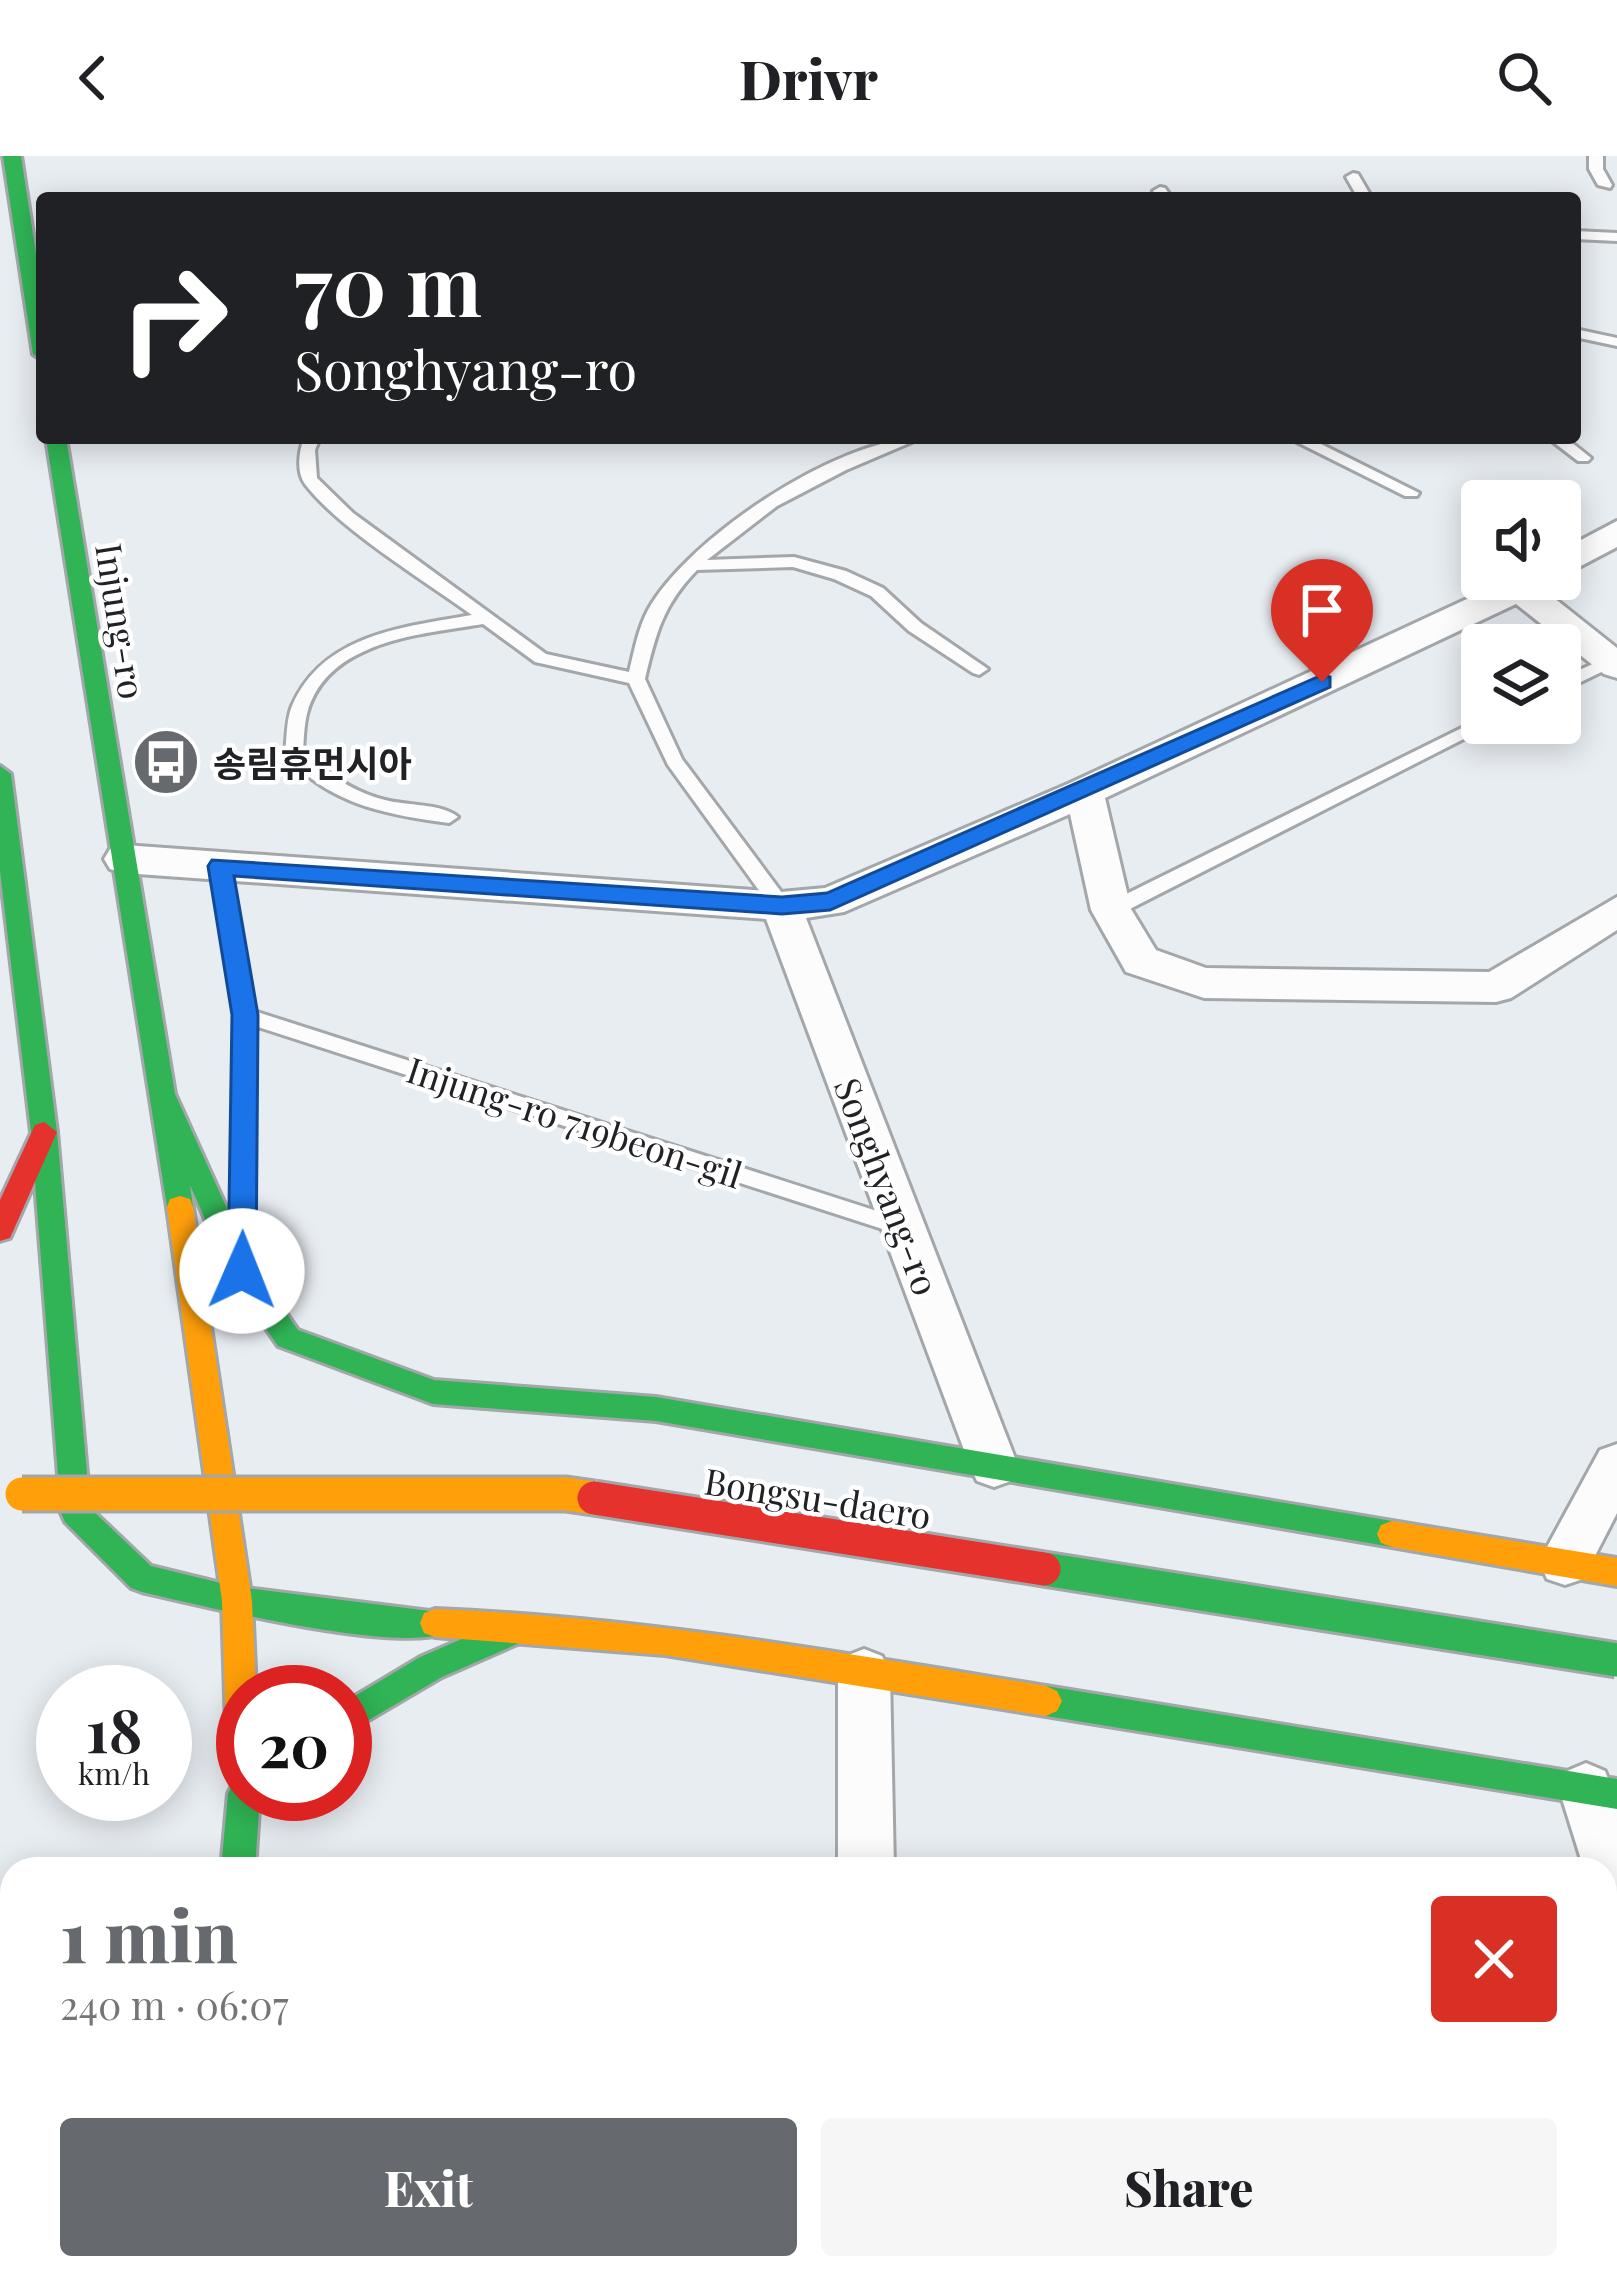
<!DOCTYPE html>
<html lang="en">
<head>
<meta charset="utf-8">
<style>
	:root { --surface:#fff; --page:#f6f6f6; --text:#202124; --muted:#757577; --accent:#66696d }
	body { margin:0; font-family:"Playfair Display","Noto Sans KR",serif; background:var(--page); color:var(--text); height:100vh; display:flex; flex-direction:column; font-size:45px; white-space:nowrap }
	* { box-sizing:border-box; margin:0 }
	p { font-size:39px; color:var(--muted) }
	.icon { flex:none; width:66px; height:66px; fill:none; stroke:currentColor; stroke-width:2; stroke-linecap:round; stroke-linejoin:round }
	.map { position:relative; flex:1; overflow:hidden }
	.details { position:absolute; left:0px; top:1701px; width:1617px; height:423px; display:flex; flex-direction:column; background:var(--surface); border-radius:36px 36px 0 0; box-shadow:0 6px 30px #0003 }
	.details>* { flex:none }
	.guide { position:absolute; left:36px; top:36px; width:1545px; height:252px; border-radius:12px; box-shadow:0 6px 30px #0003; background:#202124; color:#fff; overflow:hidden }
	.tools { position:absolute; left:1461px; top:324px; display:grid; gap:24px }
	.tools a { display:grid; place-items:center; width:120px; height:120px; border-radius:12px; background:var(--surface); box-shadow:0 6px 30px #0003; font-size:60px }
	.speed { position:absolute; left:36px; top:1509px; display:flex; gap:24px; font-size:60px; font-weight:700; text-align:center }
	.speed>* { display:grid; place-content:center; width:156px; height:156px; border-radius:50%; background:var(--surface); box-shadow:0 6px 30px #0003; line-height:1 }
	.speed small { font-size:30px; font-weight:400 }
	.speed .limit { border:18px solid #d22; background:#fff; color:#111 }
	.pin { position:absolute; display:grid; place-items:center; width:102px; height:102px; color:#fff; margin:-123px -51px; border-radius:50% 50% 50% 0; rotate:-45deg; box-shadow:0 0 12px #0007 }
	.pin .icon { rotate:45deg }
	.me { position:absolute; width:132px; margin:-66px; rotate:1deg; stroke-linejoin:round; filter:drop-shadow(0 0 9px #0008) }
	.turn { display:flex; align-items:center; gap:42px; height:252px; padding:0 60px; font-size:54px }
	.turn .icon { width:156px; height:156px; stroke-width:2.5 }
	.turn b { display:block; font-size:84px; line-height:102px }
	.round { display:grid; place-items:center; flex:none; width:126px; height:126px; border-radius:12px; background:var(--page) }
	.head { display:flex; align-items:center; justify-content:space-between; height:204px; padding:0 60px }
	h1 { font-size:72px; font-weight:800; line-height:90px; color:var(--accent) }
	.action { display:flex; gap:24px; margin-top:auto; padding:24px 60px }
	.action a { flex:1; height:138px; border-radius:12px; background:var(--accent); color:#fff; font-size:48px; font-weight:800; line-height:138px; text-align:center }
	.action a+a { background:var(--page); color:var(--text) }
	header { display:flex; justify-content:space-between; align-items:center; height:156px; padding:0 60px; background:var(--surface); font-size:54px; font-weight:800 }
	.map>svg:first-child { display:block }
</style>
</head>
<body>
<header><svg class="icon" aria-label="back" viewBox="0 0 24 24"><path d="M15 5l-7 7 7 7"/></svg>Drivr<svg class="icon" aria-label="search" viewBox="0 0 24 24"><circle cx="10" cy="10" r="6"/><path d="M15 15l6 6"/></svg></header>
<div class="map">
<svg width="1617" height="2122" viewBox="0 0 1617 2122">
	<rect width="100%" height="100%" fill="#e8edf2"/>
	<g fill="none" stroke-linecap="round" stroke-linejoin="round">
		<g stroke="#a3a7aa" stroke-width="6">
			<path id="lane" d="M1589,0h14v13l9,16 -2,3 -12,-3 -9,-16z
				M1353,17l5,1 14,24h-14l-12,-21z
				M1160,31l5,1 7,10h-14l-5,-7z
				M1575,75l42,2v8l-42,-2z
				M1575,173l42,9v8l-42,-9z
				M304,282h16l-5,12 2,28 36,35 193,141 83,18c5,-21 9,-43 19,-62 40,-72 190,-172 273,-172l-75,32 -69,36 -70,54 87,-3 52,14 37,17 38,35 67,46 -9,6 -6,-2 -64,-42 -38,-35 -37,-17 -41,-12 -96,3c-34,35 -41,63 -52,109l37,80 106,142 2,5 -9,7 -7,-2 -106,-146 -39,-82 -94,-21 -52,-38c-60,10 -157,16 -176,90 -3,12 -3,25 -4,37 24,23 50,41 82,49 22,6 56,3 73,17l-9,6c-61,-8 -123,-19 -164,-70 2,-15 1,-33 7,-47 31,-72 112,-79 180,-91 -46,-33 -135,-88 -167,-131 -9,-12 -6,-33 -1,-46z
				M1289,282h20l110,55 -2,3h-12z
				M1548,282h18l25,20 -3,3h-10z
				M1610,500l6,1v8l-56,27v-13z
				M1482,562v5h13l-377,192 -7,2 -9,-7 2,-5z
				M220,704l9,6 25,145 654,210 4,6 -4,6 -7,2 -646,-209 -1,204 -4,6h-14l-4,-6 3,-215 -24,-149z"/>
		</g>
		<g stroke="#a3a7aa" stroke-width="6">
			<path id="street" d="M1617,365v26l-57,30v-26z
				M1510,423h47l-13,11 73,58v30l-13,-4 -88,-70 -411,194 26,111 25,41 50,18 283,4 128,-75v33l-106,68 -15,4 -292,-4 -78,-26 -35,-62 -21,-96 -226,98 -38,6 212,548 -7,15 -17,6 -17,-6 -7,-15 -204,-547 -642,-46 -14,-4 -6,-10 6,-10 14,-4 657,47 44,-4 245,-105z
				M1617,1288v69l-34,66 -18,6 -18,-6 -7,-16 7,-16 53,-97z
				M864,1493l18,7 8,17 4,196h-56v-196l8,-17z
				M1586,1607l19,8 12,30v112l-12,-5v-39h-21l-25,-80 8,-18z
				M1617,2042v60l-12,1v-60z
				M636,2112h64l-5,10h-63z
				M1088,2112h62l4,10h-62z"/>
		</g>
		<g stroke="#a3a7aa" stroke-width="6">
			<path id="fast" d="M3,0h18l21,137v67l-9,-6z
				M46,282h20l109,656 78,172 45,64 136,50 222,17 736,124 11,4 4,9 -4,9 -11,4 -736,-126 -223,-17 -155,-58 -46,-66 -42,-95 3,22 -3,8h-20l-3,-8z
				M0,610l11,8 46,358 33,376 61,58 86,21 209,26 4,10 -4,10c-53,20 -243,-27 -304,-41l-11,-4 -66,-66 -4,-9 -30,-381 -31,-261z
				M513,1461l11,4 4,10 -4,10 -82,36 -97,57v-32l75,-45z
				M1046,1530l571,93v30l-571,-93 -11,-5 -5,-10 5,-10z
				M243,1623v15h17l-5,75h-34l7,-75 5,-11z
				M189,2112h36l-1,10h-36z"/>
		</g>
		<g stroke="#a3a7aa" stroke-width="6">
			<path id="slow" d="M180,1040l10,3 3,8 59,394 4,91h-13v81l-11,-4 -5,-11 -5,-157 -55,-394 3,-8z
				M1392,1365l225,37v28l-225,-39 -11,-4 -4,-9 4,-9z
				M435,1453c206,8 408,44 611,77l11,5 5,10 -5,10 -11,5 -381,-61 -230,-18 -11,-4 -4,-10 4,-10z"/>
		</g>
		<g stroke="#a3a7aa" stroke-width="6">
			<path id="jam" d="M44,966l13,10 -47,106 -10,3v-41l35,-75z"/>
		</g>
		<use href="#lane" fill="#fcfcfd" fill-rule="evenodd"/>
		<use href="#street" fill="#fcfcfd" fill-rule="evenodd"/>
		<use href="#fast" fill="#30b455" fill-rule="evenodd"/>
		<use href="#slow" fill="#ff9f0a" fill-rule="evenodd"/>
		<use href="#jam" fill="#e5322d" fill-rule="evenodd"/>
		<g stroke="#a3a7aa" stroke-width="39" stroke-linecap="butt">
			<path id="fast-bridge" d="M1044,1413l573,91"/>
		</g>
		<g stroke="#a3a7aa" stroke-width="39" stroke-linecap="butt">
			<path id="slow-bridge" d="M22,1338h544l28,4"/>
		</g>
		<g stroke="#a3a7aa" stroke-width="39" stroke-linecap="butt">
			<path id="jam-bridge" d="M594,1342l450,71"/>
		</g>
		<use href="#fast-bridge" stroke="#30b455" stroke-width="33"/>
		<use href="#slow-bridge" stroke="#ff9f0a" stroke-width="33"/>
		<use href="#jam-bridge" stroke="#e5322d" stroke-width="33"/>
	</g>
	<path fill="#1a73e8" stroke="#114b97" stroke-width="3" d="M1322,519l8,2v10l-500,223 -48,4 -548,-38 24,139 -2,256 -4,8h-19l-5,-8 4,-256 -24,-149 4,-6 570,37 45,-4z"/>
	<defs>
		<g id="bus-disc" transform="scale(3.45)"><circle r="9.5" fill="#66696d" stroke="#fff"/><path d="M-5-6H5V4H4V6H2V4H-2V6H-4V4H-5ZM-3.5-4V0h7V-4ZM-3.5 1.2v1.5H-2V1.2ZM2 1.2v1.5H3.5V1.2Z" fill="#fff"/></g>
	</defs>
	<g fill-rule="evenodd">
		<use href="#bus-disc" x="166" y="606"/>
	</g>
	<g text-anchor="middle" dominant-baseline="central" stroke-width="9" stroke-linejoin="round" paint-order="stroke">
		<g font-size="36" fill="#202226" stroke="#fff">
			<text transform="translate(122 465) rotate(81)">Injung-ro</text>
			<text transform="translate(575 965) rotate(18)">Injung-ro 719beon-gil</text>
			<text transform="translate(888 1030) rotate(69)">Songhyang-ro</text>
			<text transform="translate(818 1341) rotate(9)">Bongsu-daero</text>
		</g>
		<g font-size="36" font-weight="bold" fill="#202226" stroke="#fff" text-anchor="start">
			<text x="213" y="606">송림휴먼시아</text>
		</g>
	</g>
</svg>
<div class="tools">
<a><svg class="icon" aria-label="sound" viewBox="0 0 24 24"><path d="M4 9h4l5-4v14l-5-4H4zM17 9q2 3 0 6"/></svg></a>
<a><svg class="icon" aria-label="layers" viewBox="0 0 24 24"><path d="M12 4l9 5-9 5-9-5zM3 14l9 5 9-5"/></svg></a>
</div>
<div class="speed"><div>18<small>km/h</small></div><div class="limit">20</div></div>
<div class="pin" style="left:1322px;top:526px;background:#d93025"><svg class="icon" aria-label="arrive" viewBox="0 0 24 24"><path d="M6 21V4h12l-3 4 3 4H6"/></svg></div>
<svg class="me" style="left:242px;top:1115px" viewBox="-20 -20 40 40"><circle r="19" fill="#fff"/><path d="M0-13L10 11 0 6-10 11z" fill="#1a73e8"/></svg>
<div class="guide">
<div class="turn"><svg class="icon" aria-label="right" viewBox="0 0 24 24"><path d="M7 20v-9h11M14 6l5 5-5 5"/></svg><div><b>70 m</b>Songhyang-ro</div></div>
</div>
<section class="details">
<div class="head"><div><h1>1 min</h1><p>240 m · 06:07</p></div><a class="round" style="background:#d93025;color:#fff"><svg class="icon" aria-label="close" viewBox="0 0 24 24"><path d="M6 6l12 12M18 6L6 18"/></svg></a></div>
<div class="action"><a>Exit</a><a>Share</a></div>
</section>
</div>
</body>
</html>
